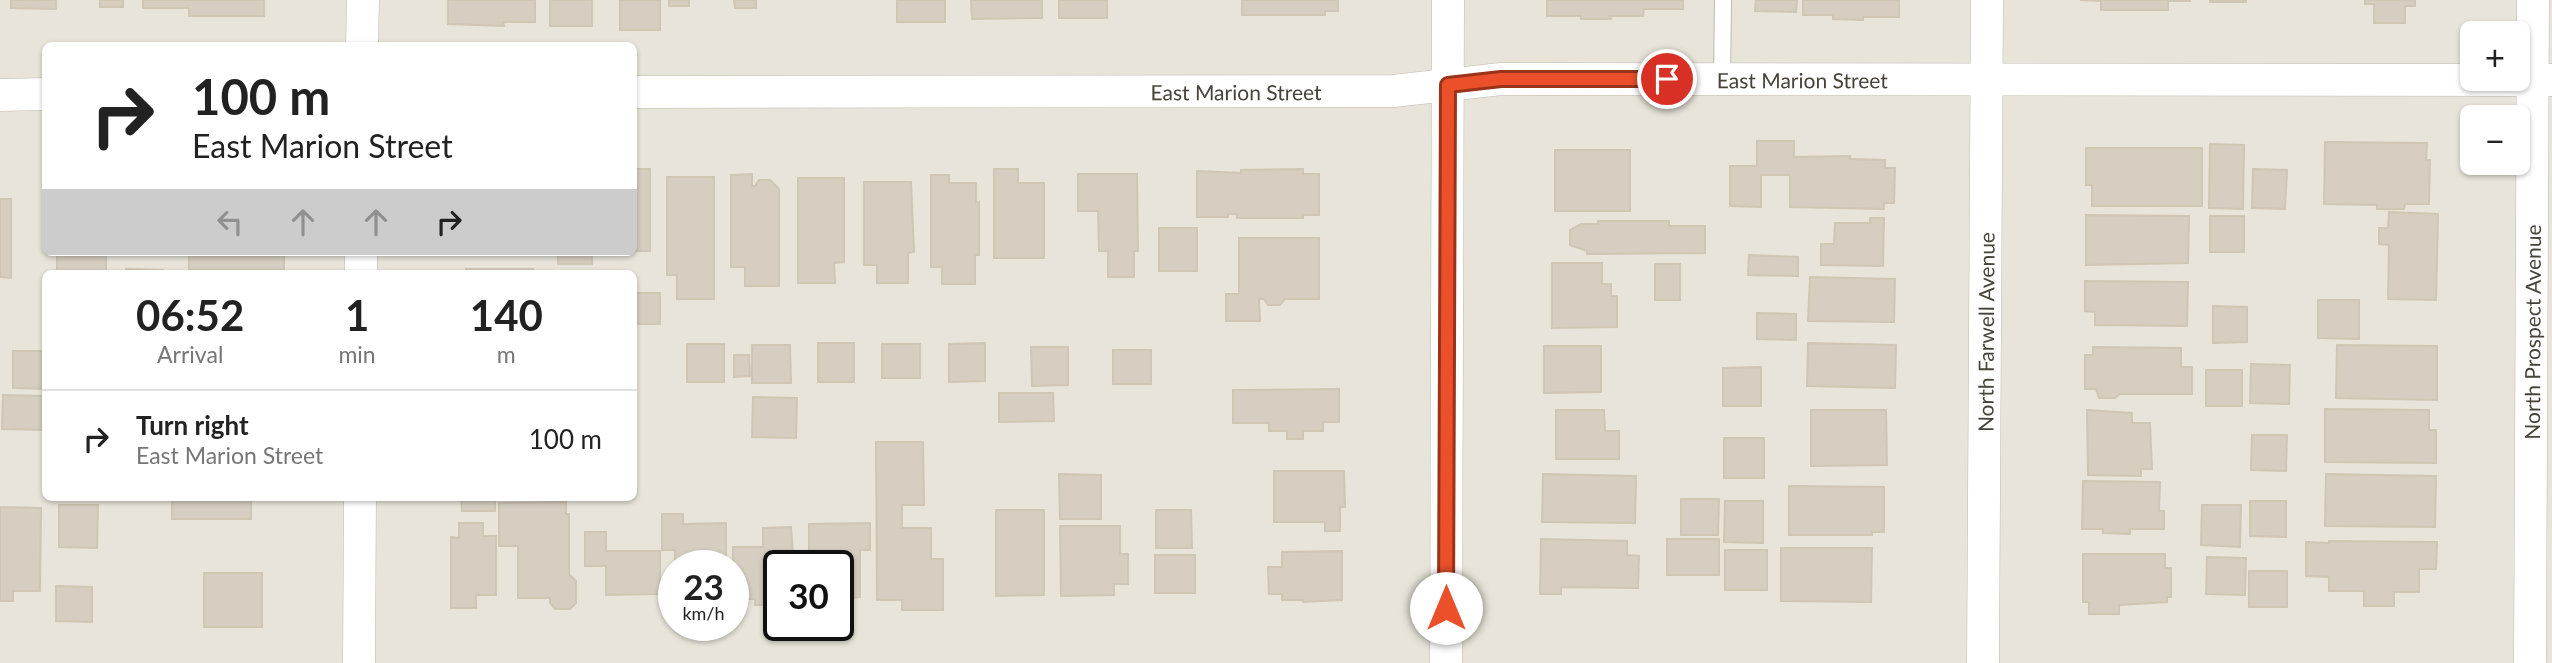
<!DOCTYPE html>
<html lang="en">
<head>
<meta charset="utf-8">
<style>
	:root { --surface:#fff; --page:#f2f2f2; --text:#222; --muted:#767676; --line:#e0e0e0 }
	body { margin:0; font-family:Lato,sans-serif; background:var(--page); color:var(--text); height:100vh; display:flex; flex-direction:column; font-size:26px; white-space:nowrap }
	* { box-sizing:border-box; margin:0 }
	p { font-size:23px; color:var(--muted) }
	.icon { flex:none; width:38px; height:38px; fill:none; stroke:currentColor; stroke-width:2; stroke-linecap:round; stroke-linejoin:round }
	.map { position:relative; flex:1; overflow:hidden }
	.details { position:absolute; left:42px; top:270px; width:595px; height:231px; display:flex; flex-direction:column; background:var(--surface); border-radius:10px; box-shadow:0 2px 5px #0004 }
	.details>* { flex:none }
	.banner { position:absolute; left:42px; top:42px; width:595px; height:214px; border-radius:10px; box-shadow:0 2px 5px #0004; background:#fff; color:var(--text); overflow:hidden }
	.controls { position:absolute; left:2460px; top:21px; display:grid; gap:14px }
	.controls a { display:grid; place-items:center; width:70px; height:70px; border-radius:10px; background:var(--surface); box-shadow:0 2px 5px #0004; font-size:35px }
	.speed { position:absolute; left:658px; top:550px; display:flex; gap:14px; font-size:35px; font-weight:700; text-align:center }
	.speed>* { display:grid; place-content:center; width:91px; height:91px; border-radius:50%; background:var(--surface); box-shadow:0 2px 5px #0004; line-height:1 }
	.speed small { font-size:18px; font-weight:400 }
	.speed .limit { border:4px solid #111; border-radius:10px; background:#fff; color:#111 }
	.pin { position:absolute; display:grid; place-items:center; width:60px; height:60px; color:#fff; margin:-30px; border:4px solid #fff; border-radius:50%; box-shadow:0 2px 7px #0007 }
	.me { position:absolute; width:77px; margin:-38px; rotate:0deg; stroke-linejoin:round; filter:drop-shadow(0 0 5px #0008) }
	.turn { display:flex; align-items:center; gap:24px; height:147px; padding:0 35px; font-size:32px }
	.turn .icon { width:91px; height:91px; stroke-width:2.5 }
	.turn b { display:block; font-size:49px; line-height:60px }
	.lanes { display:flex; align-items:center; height:66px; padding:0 35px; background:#0003; justify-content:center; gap:35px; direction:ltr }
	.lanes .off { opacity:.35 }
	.eta { display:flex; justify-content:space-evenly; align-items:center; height:119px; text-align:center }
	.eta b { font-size:42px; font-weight:700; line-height:49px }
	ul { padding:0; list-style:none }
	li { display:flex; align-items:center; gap:21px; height:98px; padding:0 35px; border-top:2px solid var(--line) }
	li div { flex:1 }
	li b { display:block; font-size:26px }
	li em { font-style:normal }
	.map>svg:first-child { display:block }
</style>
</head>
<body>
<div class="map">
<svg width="2552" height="663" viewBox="0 0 2552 663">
	<rect width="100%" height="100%" fill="#f4f2eb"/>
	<path fill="#e8e4d9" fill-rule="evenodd" d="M0,0h2552v663h-2552zM2473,33h45v46h-45zM46,46h588v206h-588zM2473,117h45v46h-45zM46,273h588v224h-588zM674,565h59v60h-59zM779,565h59v60h-59z"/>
	<path fill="#d5cec1" stroke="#cfc6b4" stroke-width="2" d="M11,0h45v9l-45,-1z
		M100,0h23v7h-23z
		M143,0h121v16h-75v-8h-46z
		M448,0h87v22h-32l1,4 -56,-2z
		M550,0h42v26h-42z
		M620,0h40v30h-40z
		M669,0h20v6h-20z
		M734,0h22v8h-21z
		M897,0h48v22h-48z
		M971,0h71v18l-70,1z
		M1059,0h48v18h-48z
		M1242,0h96v11h-13v4h-83z
		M1547,0h136v9h-39l-1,7h-33l1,3h-30v-3h-34z
		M1756,0h41l-1,12 -41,-1z
		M1803,0h96v17h-36v3l-30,-1v-4h-30z
		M2080,0h110v1h-22v9h-67v-9z
		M2210,0h36v2h-36z
		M2365,0h50v6h-10v17h-31v-19h-9z
		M1757,141h37v16l56,-1v3l35,1v8h10l-1,35h-10v6l-94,-2v-32h-29v32l-31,-1v-40h27z
		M2325,142l102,1 -1,17h4l-1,44h-24l-1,5h-27v-4l-53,-1z
		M2210,144l34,1 -1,64 -34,-1z
		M2086,148h116v58h-110v-21h-6z
		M1555,150h75v61h-75z
		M634,169h16v82h-16z
		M994,169h24v14h26v75h-50z
		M1303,169v5h16v41h-16v3h-66v-4h-9v3h-31v-46l44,2v-3z
		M2253,169l34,1 -2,39 -33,-1z
		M752,174v12h3l4,-6h11l9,9v97h-34v-19h-14v-92z
		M1078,174h59l1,77h-4v26h-26v-26h-9l-1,-40h-20z
		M931,175h18v8h27v20l3,-1v53h-4v29h-33v-17h-11z
		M667,177h47v122h-37v-24h-10z
		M798,178h46v84l-10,1 1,20h-37z
		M864,182h47l3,70 -6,1v30h-31v-18h-13z
		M0,199h11v79l-11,-1z
		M2389,212l49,2 -2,86 -48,-1 1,-54 -10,-1v-16h9z
		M2086,215l103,1 -1,47 -102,2z
		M2210,216h34v36h-34z
		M1870,218h14l-1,48 -62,-1v-21h13l1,-21h35z
		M1598,221h71v5h36v27l-118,1v-3l-17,-6v-15l11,-6h17z
		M1159,228h38v43h-38z
		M1239,238h80v61h-34l-5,6h-12l-4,-6h-5l1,22h-34v-27h13z
		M57,252h49v20h-49z
		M189,252h95v18h-95z
		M449,252h83l-83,1z
		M558,252h34v12h-34z
		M1749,255l49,2v19l-50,-1z
		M1552,263h50v21h9v12h6v31l-65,1z
		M1655,264h25v36h-25z
		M126,269l37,1v3h-37z
		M466,269h67v4h-67z
		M1810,277l85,2 -1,43 -86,-1z
		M2085,281l103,1 -1,44 -92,-1v-13l-10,-1z
		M635,293h25v31h-25z
		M2318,300h41v39l-41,-1z
		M2213,306l34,1v35l-34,1z
		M1757,313l39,1v26l-39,-1z
		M818,343h36v39h-36z
		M985,343v38l-36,1v-38z
		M1808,343l88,2 -1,43 -88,-2z
		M687,344h37v38h-37z
		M882,344h38v34h-38z
		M752,345h38l1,38h-39z
		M2337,345l100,1v54l-101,-2z
		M1544,346h57v46l-57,1z
		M1031,347h37v38l-36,1z
		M2093,347l88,1v19h11v27h-72l-5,4h-16l-3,-9h-11v-34h8z
		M1113,350h38v34h-38z
		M13,351h33v38l-33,-1z
		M734,355h15l1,21 -16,1z
		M2251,364l39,1 -1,39 -39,-1z
		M1761,367v39h-38v-38z
		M2206,370h36v36h-36z
		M1339,389v33h-16v9h-20v8h-16v-8h-18v-8h-36v-33z
		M999,393h54l1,28 -55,1z
		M3,395l43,1v34l-44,-1z
		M753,397l44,1 -1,40 -44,-1z
		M2325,409l104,1v20h7v33l-111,-1z
		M1556,410h48l1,21h14v28h-63z
		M1811,410h75l1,55 -76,1z
		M2087,410l45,3v10h18l2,46h-11v7l-53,-1z
		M2252,435h35l-1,36 -35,-1z
		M1724,438h40v40h-40z
		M876,442h47l1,63h-22v23h29v31h12v51h-41v-10h-25z
		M1274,471h70l1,36h-5v24h-15v-9h-51z
		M1059,474l42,1v44h-41z
		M1543,474l93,2 -1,47 -93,-1z
		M2326,474l110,2 -1,51 -110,-1z
		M2083,481l77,1 -1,29h5v18h-34v5l-27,-1v-4h-21z
		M1789,486l95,1v45h-12v3h-83z
		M172,497h79v22h-79z
		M461,497h34v14h-33z
		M1681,499h38l-1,36h-37z
		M1725,501h38v42l-39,-1z
		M2250,501h36v36l-36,-1z
		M566,502v12h3v60l7,7v22l-6,6h-15l-5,-6v-5h-32v-52h-19v-43z
		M59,505h39l-1,43 -38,-1z
		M2202,505h39l-1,42 -39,-2z
		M0,507l41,1 -1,83h-27v10h-13z
		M996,510h48v85l-48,1z
		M1156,510h35l1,38h-36z
		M662,514h21v10l43,-1v42h-51v-15h-13z
		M459,523h24v13h13v59h-20v13h-25v-71l8,1z
		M870,523v27h-10v47l-22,3v-35h-29v-41z
		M1060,526h60v28h8v30h-14v11l-53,1z
		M791,527l3,38h-15v34h-7v6h-17v-6h-22v-52h30v-19z
		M585,532h21v19h54v43l-54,1v-29h-21z
		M1541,539l86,2v14l12,1 -1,32 -77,-1v7h-21z
		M1667,539h52v36h-52z
		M2329,541l108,1 -1,27h-17v23h-25v14h-30v-15h-35v-14l-23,-1v-34l23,1z
		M1781,548h91l-1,54 -90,-1z
		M1725,550h42v40h-42z
		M1342,551v49l-39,2v-2h-21v-6h-13l-1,-27h14v-15z
		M2083,554h82v14h6v29h-4v5l-48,3v9h-30v-12h-6z
		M1155,555h40v38h-40z
		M2207,557l39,1 -1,37 -39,-1z
		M2249,571h38v36h-38z
		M204,573h58v54h-58z
		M56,586l36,1v35l-36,-1z"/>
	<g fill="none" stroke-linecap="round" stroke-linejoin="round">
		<g stroke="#bfbaae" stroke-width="18">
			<path id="service" d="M1722,79l1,-79"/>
		</g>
		<g stroke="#bfbaae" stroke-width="33">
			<g id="minor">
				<path d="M362,46l1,-46"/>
				<path id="s1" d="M634,92l759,-1 108,-12 1051,1"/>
				<path d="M0,95l46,-1"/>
				<path d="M361,273v-21"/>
				<path d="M359,663l1,-166"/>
				<path d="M1446,663l2,-663"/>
				<path id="s2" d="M1983,663l4,-663"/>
				<path id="s3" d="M2530,663l3,-663"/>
			</g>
		</g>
		<use href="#service" stroke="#fff" stroke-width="16"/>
		<use href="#minor" stroke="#fff" stroke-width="32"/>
	</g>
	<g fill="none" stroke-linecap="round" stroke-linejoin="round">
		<g stroke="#99341b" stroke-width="18">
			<path id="route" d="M1446,608l2,-523 53,-6h166"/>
		</g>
		<use href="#route" stroke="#eb502a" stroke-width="12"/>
	</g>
	<g text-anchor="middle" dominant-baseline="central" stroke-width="6" stroke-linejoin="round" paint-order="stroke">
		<g font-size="21" fill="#484339" stroke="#fff">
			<text stroke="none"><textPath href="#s1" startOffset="1169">East Marion Street</textPath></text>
			<text stroke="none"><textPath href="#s1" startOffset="602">East Marion Street</textPath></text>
			<text stroke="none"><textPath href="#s2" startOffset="331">North Farwell Avenue</textPath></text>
			<text stroke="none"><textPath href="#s3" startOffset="331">North Prospect Avenue</textPath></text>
		</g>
	</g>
</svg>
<div class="controls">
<a>+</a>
<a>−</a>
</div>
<div class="speed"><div>23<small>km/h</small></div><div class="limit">30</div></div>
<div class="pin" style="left:1667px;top:79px;background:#d93025"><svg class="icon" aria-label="arrive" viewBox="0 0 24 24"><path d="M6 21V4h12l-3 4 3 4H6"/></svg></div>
<svg class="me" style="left:1446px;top:608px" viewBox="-20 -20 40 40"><circle r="19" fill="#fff"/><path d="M0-13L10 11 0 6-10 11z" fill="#eb502a"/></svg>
<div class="banner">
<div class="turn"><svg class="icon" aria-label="right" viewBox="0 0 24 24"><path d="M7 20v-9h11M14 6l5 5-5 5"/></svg><div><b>100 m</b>East Marion Street</div></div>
<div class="lanes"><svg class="icon off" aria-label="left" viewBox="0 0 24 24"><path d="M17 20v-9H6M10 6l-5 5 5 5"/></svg><svg class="icon off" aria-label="ahead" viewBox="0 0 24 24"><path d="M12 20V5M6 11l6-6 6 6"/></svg><svg class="icon off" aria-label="ahead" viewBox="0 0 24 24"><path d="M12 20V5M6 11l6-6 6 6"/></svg><svg class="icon" aria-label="right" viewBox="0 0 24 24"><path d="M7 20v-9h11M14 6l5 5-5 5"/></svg></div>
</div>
<section class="details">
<div class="eta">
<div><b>06:52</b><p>Arrival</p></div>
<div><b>1</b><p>min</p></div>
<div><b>140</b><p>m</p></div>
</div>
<ul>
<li><svg class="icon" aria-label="right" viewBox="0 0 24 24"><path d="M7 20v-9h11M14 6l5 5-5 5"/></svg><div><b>Turn right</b><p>East Marion Street</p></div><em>100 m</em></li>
</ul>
</section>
</div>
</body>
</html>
